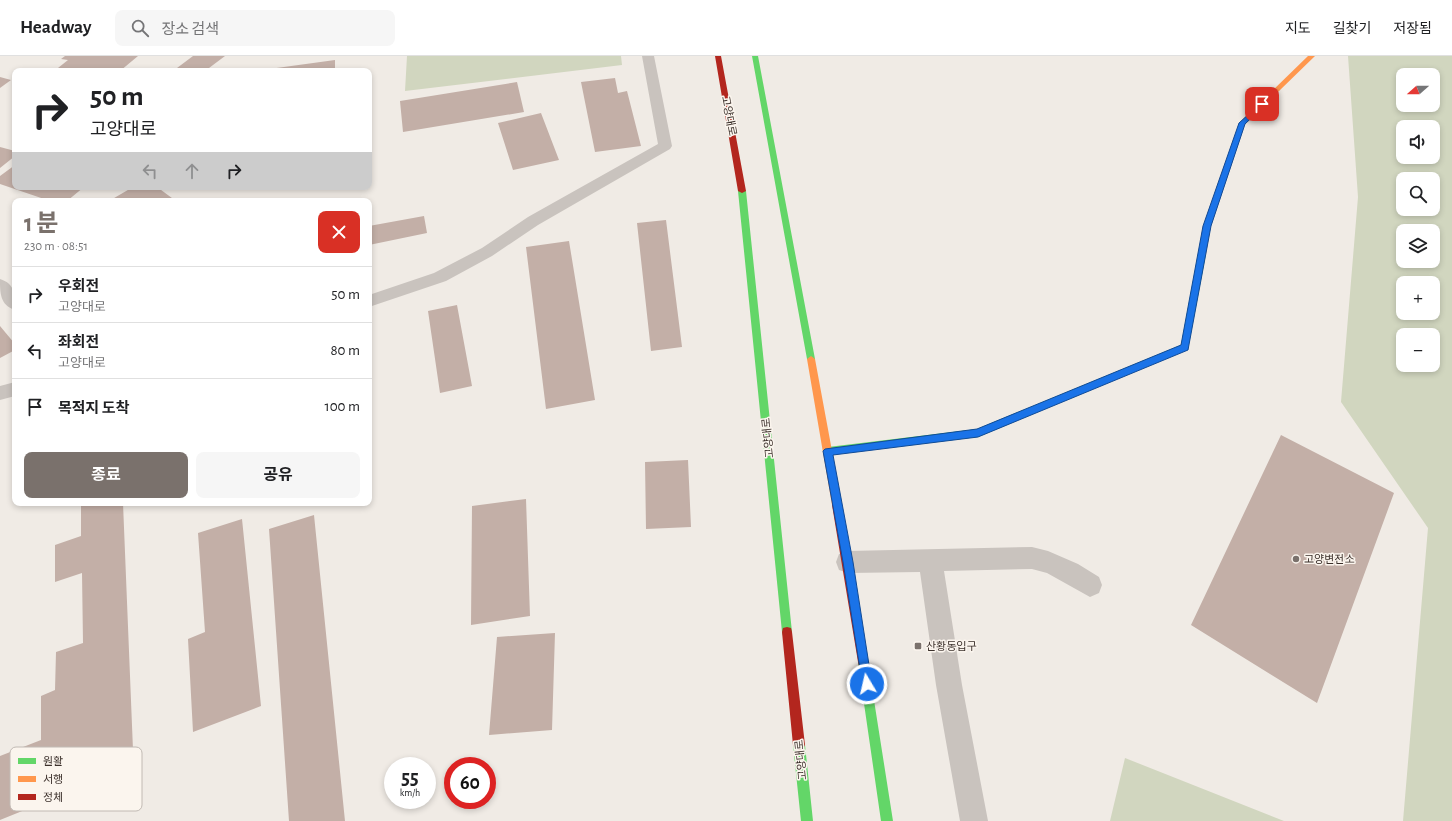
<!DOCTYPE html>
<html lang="ko">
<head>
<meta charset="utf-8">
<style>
	:root { --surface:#fff; --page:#f6f6f6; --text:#202124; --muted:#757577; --line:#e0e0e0; --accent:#7a716c }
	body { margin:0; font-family:"Alegreya Sans","Noto Sans KR",sans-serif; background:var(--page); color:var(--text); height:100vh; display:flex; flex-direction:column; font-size:15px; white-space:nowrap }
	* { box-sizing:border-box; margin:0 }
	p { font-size:13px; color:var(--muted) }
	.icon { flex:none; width:22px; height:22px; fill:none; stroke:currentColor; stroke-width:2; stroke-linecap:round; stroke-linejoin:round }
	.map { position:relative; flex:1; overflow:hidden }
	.sheet { position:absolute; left:12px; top:142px; width:360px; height:308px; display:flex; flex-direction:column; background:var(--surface); border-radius:8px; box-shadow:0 2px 6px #0003 }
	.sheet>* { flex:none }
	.banner { position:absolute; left:12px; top:12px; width:360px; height:122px; border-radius:8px; box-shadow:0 2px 6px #0003; background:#fff; color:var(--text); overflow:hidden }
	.needle { width:26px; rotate:249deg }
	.fabs { position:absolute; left:1396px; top:12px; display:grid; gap:8px }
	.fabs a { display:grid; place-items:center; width:44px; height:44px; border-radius:8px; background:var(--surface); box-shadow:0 2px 6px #0003; font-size:20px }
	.speed { position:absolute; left:384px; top:701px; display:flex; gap:8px; font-size:20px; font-weight:700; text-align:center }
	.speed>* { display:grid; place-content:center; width:52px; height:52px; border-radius:50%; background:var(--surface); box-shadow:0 2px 6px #0003; line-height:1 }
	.speed small { font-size:10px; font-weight:400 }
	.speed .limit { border:6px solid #d22; background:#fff; color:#111 }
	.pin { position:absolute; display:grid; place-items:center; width:34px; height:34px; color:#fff; margin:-17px; border-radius:8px; box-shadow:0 2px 6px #0006 }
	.me { position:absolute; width:44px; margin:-22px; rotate:351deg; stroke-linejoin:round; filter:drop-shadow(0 0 3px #0008) }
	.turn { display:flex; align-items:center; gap:14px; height:84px; padding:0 12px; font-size:18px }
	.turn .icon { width:52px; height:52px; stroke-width:2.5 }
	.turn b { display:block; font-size:28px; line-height:34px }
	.lanes { display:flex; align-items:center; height:38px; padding:0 12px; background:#0003; justify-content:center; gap:20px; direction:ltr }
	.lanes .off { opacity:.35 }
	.round { display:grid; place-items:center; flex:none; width:42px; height:42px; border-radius:8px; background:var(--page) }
	.summary { display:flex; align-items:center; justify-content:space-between; height:68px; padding:0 12px }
	h1 { font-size:24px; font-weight:700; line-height:30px; color:var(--accent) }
	.action { display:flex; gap:8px; margin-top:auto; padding:8px 12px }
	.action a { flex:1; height:46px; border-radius:8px; background:var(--accent); color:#fff; font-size:16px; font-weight:700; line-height:46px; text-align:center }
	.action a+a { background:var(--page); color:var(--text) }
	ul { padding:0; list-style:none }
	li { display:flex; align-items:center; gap:12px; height:56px; padding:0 12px; border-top:1px solid var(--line) }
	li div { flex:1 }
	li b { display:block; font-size:15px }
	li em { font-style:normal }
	header { display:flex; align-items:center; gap:24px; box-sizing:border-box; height:56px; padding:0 20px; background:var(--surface); border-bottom:1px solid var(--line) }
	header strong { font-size:19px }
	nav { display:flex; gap:22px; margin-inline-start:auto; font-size:14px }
	.search { width:280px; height:36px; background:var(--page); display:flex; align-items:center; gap:10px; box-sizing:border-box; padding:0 14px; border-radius:8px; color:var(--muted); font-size:15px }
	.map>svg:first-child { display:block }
</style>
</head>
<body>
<header>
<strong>Headway</strong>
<div class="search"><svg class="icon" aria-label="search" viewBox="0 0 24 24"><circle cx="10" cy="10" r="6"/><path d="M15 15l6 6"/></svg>장소 검색</div>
<nav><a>지도</a><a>길찾기</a><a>저장됨</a></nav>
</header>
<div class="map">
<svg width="1452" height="765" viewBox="0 0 1452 765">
	<rect width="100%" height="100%" fill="#f0ebe5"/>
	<path fill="#d1d6bf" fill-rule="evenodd" d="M407,0h214l1,9 -217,26z
		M1348,0h104v765h-49l25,-293 -87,-126 17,-205zM1403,19h30v30h-30zM1403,71h30v30h-30zM1403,123h30v30h-30zM1403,175h30v30h-30zM1403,227h30v30h-30zM1403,279h30v30h-30z
		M1125,702l159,63h-174z"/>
	<path fill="#c3afa7" d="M65,0h73l-18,15h-54l1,-1 -9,-2 10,-8 -7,-1z
		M193,0h32l-20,15h-32z
		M335,4v11h-73v-1z
		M0,21l11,3 -11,8z
		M615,22l3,15 9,-2 14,55 -46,6 -14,-70z
		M517,26l7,30 -121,20 -3,-31z
		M541,57l18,47 -46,10 -15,-47z
		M0,91l15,4v5l-15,12z
		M15,109v22h69l-17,14h-17l-50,-17v-8z
		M133,131h24l19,14h-67z
		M424,160l3,17 -58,12v-19z
		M666,164l16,127 -31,4 -14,-128z
		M569,185l26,159 -49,9 -20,-162z
		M457,249l15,81 -32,7 -12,-82z
		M0,270l15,18v6l-15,8z
		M1281,379l113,58 -77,210 -126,-78z
		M688,404l3,67 -45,2 -1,-67z
		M526,443l4,117 -59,9 1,-119z
		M81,447h42l10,247 -44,18v16l-89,36v-64l41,-16v-44l14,-6 1,-38 27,-9 -1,-70 -27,9v-37l26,-9z
		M314,459l31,306h-56l-20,-292z
		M242,463l19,187 -68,26 -5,-93 17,-7 -7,-99z
		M555,577l-3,97 -63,5 8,-98z"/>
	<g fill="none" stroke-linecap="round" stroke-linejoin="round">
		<path fill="#c9c3be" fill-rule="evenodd" d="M642,0h12l18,90 -2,3 -132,76 -46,31 -46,25 -77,26v-12l65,-22 48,-25 46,-31 130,-73z
			M0,223c16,5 15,17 15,31 -15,-5 -15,-17 -15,-31z
			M15,326v14l-15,4v-14z"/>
		<path fill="#c9c3be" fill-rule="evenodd" d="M1032,491l16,4 30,13 21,13 3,8 -3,8 -9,4 -43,-24 -15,-4 -88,2 18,114 26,136h-28l-24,-136 -16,-113 -72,1 -9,-3 -3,-8 3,-8 9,-3z"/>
		<path fill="#63d668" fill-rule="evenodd" d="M752,0h6l57,303 -4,3 -4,-3z
			M739,133h3l4,2 46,441 -1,4 -4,1 -4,-1 -1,-4 -44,-441z
			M1202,195l4,3 -18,95 -210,88 -150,18 -3,-1 -2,-3 2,-3 3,-1 149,-18 204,-84 17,-91z
			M863,601l4,1 1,4 25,159h-12l-23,-159 1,-4z
			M799,683l4,2 2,4 8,76h-12l-8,-76 2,-4z"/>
		<path fill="#ff974d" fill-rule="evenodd" d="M1308,0h7l-70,68 -34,102 -5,28 -1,2h-6l-1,-2 5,-28 36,-103z
			M811,300l4,3 27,146 -2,3 -3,1 -3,-1 -2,-3 -25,-146z"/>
		<path fill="#b3261e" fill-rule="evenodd" d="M715,0h6l25,135 -4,2 -4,-2z
			M837,445l3,1 2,3 26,157 -1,4 -4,1 -4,-1 -1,-4 -26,-157 2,-3z
			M787,571l4,1 1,4 13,113 -2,4 -4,2 -4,-2 -2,-4 -11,-113 1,-4z"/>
	</g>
	<path fill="#1a73e8" stroke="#114b97" d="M1262,46l2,1v3l-19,18 -34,102 -23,124 -210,87 -145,18 20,107 19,122 -2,4 -3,1 -4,-1 -20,-126 -20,-111 2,-2 152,-20 204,-84 22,-119 36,-103z"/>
	<g fill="#7a716c" stroke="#fbf5ee" stroke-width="1.5">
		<circle cx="1296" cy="503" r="4"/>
		<rect x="914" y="586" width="8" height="8" rx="2"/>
	</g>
	<g text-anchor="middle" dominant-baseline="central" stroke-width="3" stroke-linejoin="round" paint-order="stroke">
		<g font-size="11" fill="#3b302b" stroke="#fbf5ee">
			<text transform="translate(729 60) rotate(79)">고양대로</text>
			<text transform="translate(768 382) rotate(-96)">고양대로</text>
			<text transform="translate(801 704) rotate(-96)">고양대로</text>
		</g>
		<g font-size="11" fill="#3b302b" stroke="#fbf5ee" text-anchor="start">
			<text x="1304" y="503">고양변전소</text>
			<text x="926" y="590">산황동입구</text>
		</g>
	</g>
	<rect x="10" y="691" width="132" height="64" rx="6" fill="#fbf5ee" stroke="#c1bab4" stroke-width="1"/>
	<rect x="18" y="702" width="18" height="6" fill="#63d668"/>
	<rect x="18" y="720" width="18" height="6" fill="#ff974d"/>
	<rect x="18" y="738" width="18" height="6" fill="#b3261e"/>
	<g font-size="11" fill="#3b302b">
		<text x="43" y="709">원활</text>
		<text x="43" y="727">서행</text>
		<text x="43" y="745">정체</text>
	</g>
</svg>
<div class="fabs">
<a><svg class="needle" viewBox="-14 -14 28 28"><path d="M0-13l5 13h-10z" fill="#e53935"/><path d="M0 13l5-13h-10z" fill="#757577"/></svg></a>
<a><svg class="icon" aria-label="sound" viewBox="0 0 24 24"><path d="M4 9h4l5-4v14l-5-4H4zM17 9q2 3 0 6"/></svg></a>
<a><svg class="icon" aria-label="search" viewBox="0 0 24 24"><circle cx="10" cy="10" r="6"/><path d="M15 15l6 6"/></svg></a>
<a><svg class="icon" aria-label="layers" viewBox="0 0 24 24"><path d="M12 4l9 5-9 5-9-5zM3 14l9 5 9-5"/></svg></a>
<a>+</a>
<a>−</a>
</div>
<div class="speed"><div>55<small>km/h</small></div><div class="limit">60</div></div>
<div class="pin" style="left:1262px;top:48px;background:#d93025"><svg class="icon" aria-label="arrive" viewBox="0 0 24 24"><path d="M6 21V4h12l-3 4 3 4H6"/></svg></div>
<svg class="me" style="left:867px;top:628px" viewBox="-20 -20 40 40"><circle r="17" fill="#1a73e8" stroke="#fff" stroke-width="3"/><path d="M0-11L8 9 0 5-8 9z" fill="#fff"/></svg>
<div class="banner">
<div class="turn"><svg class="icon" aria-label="right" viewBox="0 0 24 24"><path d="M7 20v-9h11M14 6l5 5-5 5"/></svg><div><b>50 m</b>고양대로</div></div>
<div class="lanes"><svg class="icon off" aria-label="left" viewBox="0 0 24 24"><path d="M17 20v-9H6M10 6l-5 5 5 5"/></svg><svg class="icon off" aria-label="ahead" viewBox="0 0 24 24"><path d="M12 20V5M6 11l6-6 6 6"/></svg><svg class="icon" aria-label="right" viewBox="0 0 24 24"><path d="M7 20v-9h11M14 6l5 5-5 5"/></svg></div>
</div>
<section class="sheet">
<div class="summary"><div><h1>1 분</h1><p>230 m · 08:51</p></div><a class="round" style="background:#d93025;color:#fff"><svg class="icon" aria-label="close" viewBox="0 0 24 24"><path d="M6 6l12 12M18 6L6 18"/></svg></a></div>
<ul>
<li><svg class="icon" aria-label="right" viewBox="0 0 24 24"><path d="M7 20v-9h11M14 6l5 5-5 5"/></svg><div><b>우회전</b><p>고양대로</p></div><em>50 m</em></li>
<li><svg class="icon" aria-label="left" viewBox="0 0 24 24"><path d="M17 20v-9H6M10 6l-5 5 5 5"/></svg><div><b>좌회전</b><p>고양대로</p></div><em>80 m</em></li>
<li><svg class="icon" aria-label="arrive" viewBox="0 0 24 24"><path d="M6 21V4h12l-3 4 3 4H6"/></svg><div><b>목적지 도착</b></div><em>100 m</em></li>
</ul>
<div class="action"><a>종료</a><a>공유</a></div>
</section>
</div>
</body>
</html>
